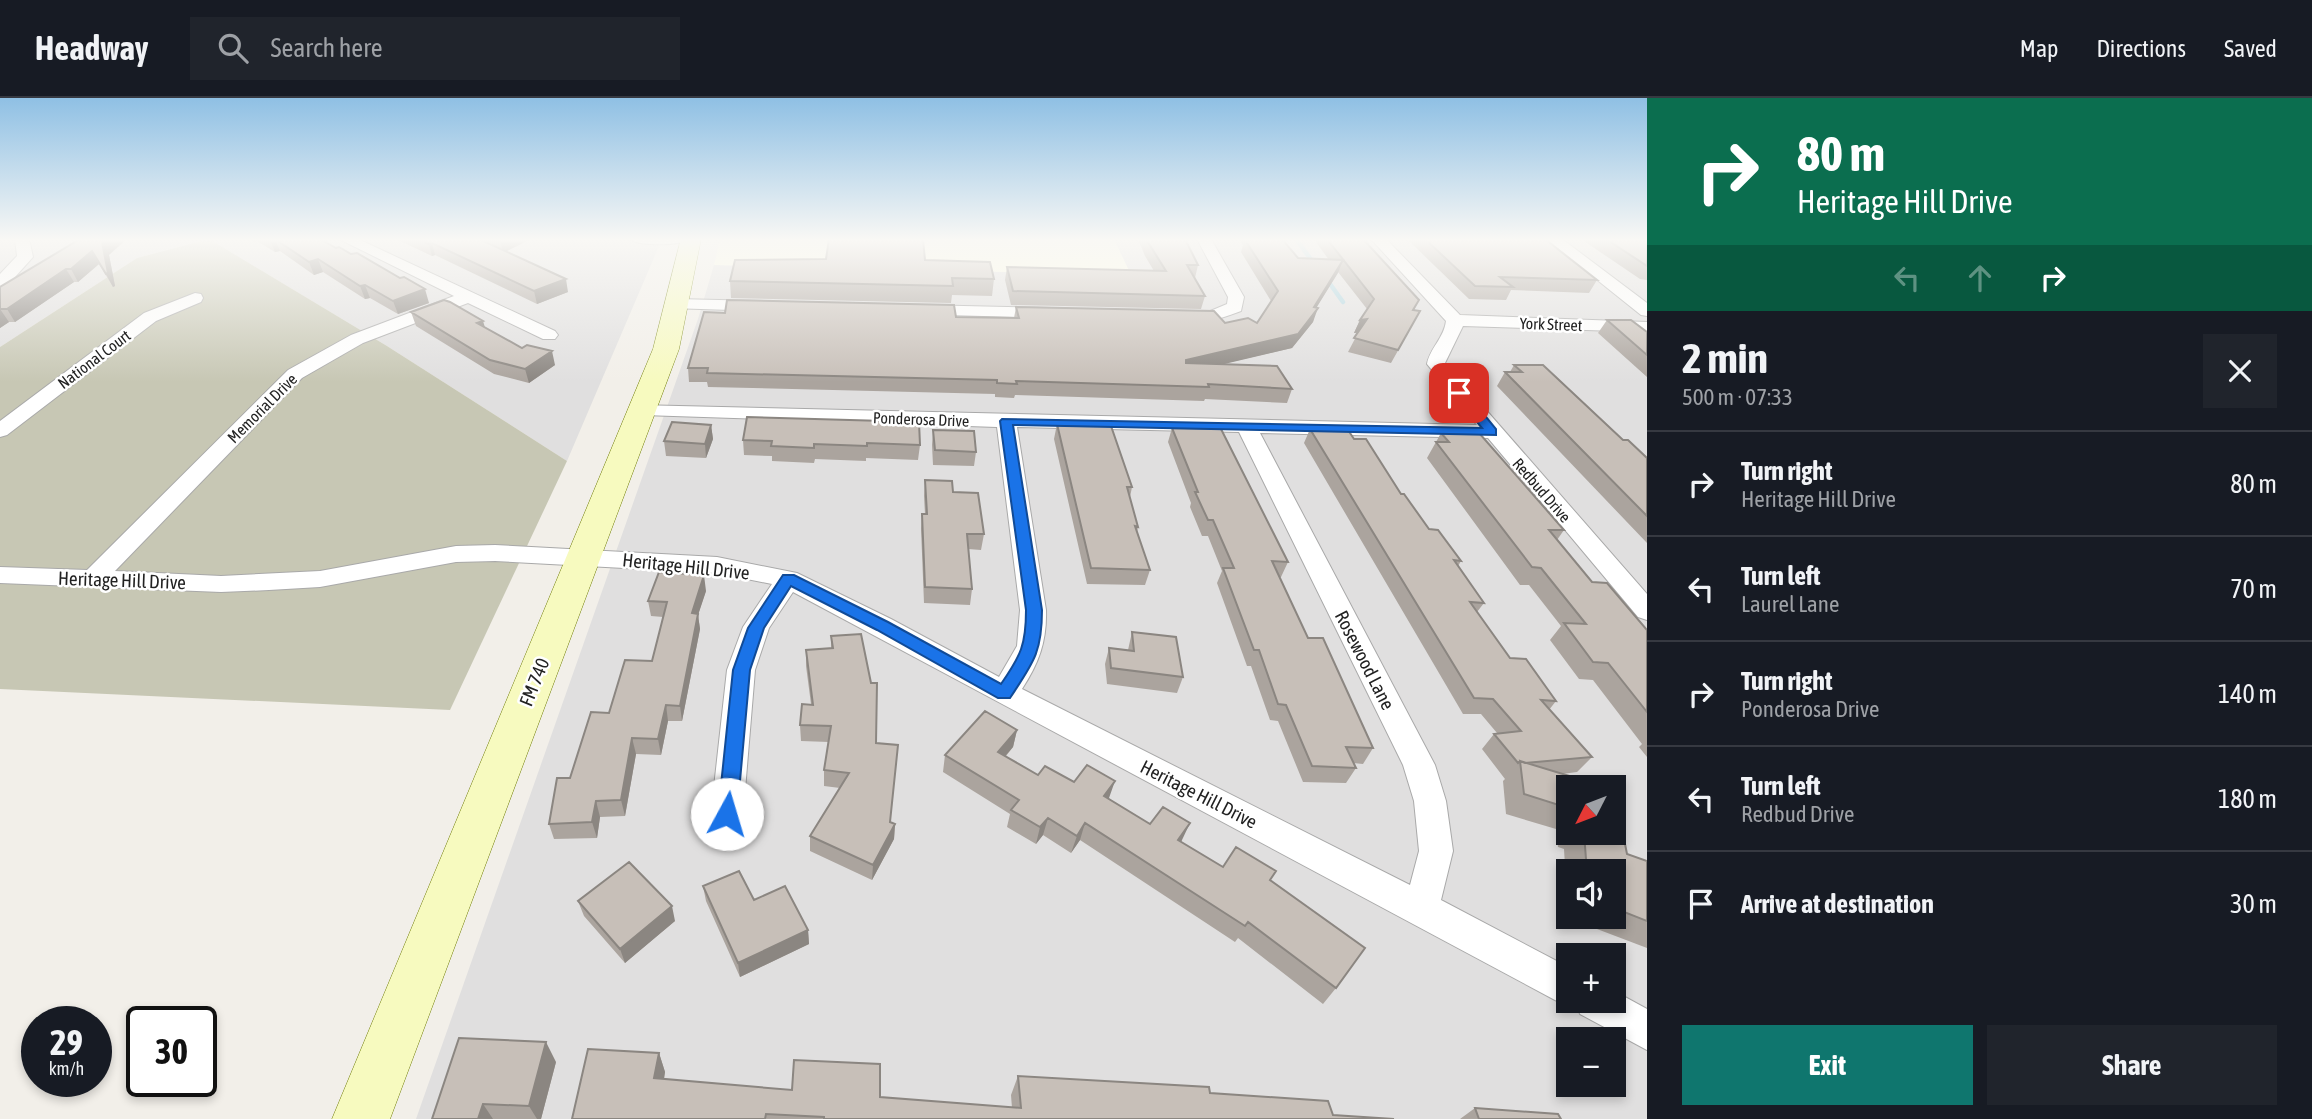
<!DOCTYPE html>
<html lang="en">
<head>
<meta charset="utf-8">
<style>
	:root { --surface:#171b24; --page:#20242c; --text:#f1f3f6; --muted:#9ea1a6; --line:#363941; --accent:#0f766e }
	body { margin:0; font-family:"Asap Condensed",sans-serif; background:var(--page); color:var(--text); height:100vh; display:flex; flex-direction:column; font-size:26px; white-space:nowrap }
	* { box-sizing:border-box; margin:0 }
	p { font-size:23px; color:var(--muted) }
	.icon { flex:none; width:38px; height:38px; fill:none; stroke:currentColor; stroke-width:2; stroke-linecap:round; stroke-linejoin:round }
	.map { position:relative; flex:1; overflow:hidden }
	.drawer { display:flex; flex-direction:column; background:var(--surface); width:665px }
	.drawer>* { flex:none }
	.banner { background:#0b6e4f; color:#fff; overflow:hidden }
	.needle { width:46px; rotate:228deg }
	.tools { position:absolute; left:1556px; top:677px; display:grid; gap:14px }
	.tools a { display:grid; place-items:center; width:70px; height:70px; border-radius:0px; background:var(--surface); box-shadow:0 4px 10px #0003; font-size:35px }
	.speed { position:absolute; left:21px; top:908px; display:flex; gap:14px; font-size:35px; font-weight:700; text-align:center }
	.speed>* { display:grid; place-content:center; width:91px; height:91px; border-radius:50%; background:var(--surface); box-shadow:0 4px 10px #0003; line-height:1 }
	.speed small { font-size:18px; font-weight:400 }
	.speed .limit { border:4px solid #111; border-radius:10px; background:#fff; color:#111 }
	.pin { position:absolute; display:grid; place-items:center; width:60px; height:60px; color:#fff; margin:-30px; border-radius:14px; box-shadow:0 4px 10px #0006 }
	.me { position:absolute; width:77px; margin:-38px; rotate:6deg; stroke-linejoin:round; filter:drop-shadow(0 0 5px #0008) }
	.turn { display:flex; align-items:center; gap:24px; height:147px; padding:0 35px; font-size:32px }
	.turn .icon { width:91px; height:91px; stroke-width:2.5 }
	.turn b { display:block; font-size:49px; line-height:60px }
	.lanes { display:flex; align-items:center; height:66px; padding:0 35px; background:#0003; justify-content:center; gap:35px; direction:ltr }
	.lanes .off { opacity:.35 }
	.round { display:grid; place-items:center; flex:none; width:74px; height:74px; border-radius:0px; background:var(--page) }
	.headline { display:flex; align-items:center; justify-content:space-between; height:119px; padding:0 35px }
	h1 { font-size:42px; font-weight:700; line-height:52px }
	.cta { display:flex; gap:14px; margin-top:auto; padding:14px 35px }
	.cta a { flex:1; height:80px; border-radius:0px; background:var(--accent); color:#fff; font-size:28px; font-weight:700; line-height:80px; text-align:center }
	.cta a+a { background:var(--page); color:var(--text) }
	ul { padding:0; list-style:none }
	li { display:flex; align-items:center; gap:21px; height:105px; padding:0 35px; border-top:2px solid var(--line) }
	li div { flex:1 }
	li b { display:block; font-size:26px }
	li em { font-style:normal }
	header { display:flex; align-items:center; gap:42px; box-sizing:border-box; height:98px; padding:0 35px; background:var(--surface); border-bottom:2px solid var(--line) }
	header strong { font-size:33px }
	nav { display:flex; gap:38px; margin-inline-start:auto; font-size:24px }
	.search { width:490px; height:63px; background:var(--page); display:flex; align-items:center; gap:18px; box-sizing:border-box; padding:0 24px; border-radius:0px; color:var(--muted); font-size:26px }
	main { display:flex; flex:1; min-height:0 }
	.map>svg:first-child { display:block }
</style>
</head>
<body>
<header>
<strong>Headway</strong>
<div class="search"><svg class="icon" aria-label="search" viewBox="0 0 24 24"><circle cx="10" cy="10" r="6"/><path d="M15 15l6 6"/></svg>Search here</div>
<nav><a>Map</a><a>Directions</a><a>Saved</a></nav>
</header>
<main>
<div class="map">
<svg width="1647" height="1021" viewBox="0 0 1647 1021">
	<rect width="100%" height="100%" fill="#f2efe9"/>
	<path fill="#e0dfdf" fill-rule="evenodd" d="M0,141h207l-70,19 -137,89z
		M209,141h453l-95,222 -180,-115z
		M1114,141h533v880h-1231l282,-800 16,-54 416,10zM1568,690h46v45h-46zM1568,774h46v45h-46zM1568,858h46v45h-46zM1568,942h46v45h-46z"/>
	<path fill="#ffffe5" d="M720,141h394l17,36 -417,-10z"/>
	<path fill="#c7c7b4" d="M209,141l178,107 180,115 -117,249 -450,-21v-342l137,-89z"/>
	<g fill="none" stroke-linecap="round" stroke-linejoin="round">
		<path stroke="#aad3df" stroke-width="4.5" d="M1296,141l19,26
			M1325,179l18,25"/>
		<g stroke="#a9a9a9" stroke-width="2">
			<path id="minor" d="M15,141h14l4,18 -27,30 -6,2v-15l17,-18z
				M339,141h19l197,92 3,4 -3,4h-12l-75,-36 -105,40 -61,35 -187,193 106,5 99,-5 136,-25 39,-1 222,12 80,16 94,46 108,58 18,-31 3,-36 -23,-183 -354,-12 -7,-2 -3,-4 3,-4 841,20 -50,-61c3,-16 17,-26 19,-43l-75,-82h15l74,76 187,7v10l-184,-6 -18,37 202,231v26l-9,-3 -150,-179 -228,-5 175,332 11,36 7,50 -12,49 127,67v34h46v-10l33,18v41l-67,-36 -4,-11 -8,3 -13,-6 -762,-408 -24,36 -14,42 -12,144 -4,10 -12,4 -12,-4 -4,-10 16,-144 16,-43 29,-43 -55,-11 -222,-12 -39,1 -136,25 -51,3 -48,2 -221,-9v-16l87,3 201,-200 63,-35 103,-39zM1017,329l222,5 164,333 11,36 5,50 -9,34 -388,-196c17,-26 25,-48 24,-79z
				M630,141h59c-8,7 -52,7 -59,0z
				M1197,141h14l33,58 -3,14c-17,6 -53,21 -68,6l3,-4 32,-1 19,-8 1,-7z
				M1546,141h16l85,64v13l-6,-1z
				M195,195l6,1 2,4 -2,4 -45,19 -149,114 -7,2v-16l144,-108z
				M676,201l86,2 8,5 -8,5 -92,-3 -2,-4 2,-4z
				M920,207l129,3 9,5 -9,5 -135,-4 -3,-4z"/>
		</g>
		<g stroke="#707d05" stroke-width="1">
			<path id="secondary" d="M681,141h20l-22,110 -289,770h-58l321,-770z"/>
		</g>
		<use href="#minor" fill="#fff" fill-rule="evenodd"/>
		<use href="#secondary" fill="#f7fabf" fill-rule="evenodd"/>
	</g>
	<path fill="#aba49e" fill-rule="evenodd" d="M248,141h72l109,64 -31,11 -28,-16 -5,1 -42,-27 -9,3 -34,-24 -5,1 -18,-11 -3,1z
		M396,141h135l-25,12 62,41 -31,12 -102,-49 -3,1z
		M1138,141h47l13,26 -3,13 10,18 -4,13 -190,-4 -6,-25 2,-13 147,4 -9,-15z
		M1239,141h43l16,19 31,2 -13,-18v-3h47l56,61 -5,10 -1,14 -22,39 -43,-11 10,-19h-4l6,-13 7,-11 -29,-37 -22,36 -3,14 -21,26 -70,16 70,25 -5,14 -82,-4 -1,2 -189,-6 -1,3 -19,-1v-3l-287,-7 -1,-5h-18l-1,-14 268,-51 58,1 2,-11 209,16h32l14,-22 -30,-49 2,-7z
		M1407,141h138l52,41 -8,13 -78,-3 -5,10 -37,-1z
		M1581,141h66v41l-7,-1z
		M109,157l6,31 -2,1 -14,-23 -21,18h-4l-59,40h-6l-9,6v-41z
		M925,162l69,19 -2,17 -40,-1 -1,8 -220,-5 -1,-17z
		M411,214l74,16 70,37 -26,18 -35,-9 -78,-48z
		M1607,222l40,12v45l-49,-44z
		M1514,267l109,75 24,18v85l-150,-157 8,-14h5z
		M1057,326l75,63 -2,10 8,30 -1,5 13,38 -5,15 -58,-1 -33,-145z
		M711,327l2,14 -7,19 -40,-2 -2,-15z
		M1172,330l116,134 -7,15h-2l29,61 65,110 -10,16 -10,-1 3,5 -10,15 -43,-1 -25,-61 -8,-1 -19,-54h-4l-30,-83 5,-12 -14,-35h-6l-12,-29 1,-4 -23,-61z
		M1310,331l44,10 47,55 28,35 32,32 -3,5 26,37 -7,9 33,46 46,43 -7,9 43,47 -15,15 -15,2 6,14v45h46l13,21 20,7v87l-79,-30 -4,-69 -6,-2 -2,-18 -50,-15 -3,-33 2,-2 -23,-30 12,-15 3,-1 -16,-19h-18l-159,-271zM1568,774h46v45h-46z
		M933,332l43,22 -2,14 -41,-1 -1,-20z
		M1441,335l123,97 -7,10 35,42 55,48v127l-8,-10 3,-3 -49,-64 -14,-1 -29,-39 11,-14 -32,-41h-9l-93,-127z
		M743,342l177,5 -2,15 -52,-2v3l-51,-2 -1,4 -42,-2v-5l-28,-1z
		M925,382l28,12 31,42 -3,16 -13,-1 4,40 -2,16 -46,-2 -3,-74 1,-15h3l-1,-18z
		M706,493l-8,24 2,14 -18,92h-14l-7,34 -25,-1 -11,62 -25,1 -3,21 -43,1 -5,-15 21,-46 39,-65 43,-52 11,-44 -12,-1 -3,-15z
		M1132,534l51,45 -6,16 -70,-9 -2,-20 4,-16 19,2z
		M831,538l45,107 14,79 5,2 -1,15 -22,41 -62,-29v-15l30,-48 -16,-2v-16l5,-28 -28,-1 -1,-16 11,-21 -5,-38v-16l25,-1z
		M1017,632l-4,17 -7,9 32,19 36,7 34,17 42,25 32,16 -1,2 42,25 47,13 66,108 -13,16 -85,-66 -3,4 -155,-102 -9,13 -28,-18 -7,9 -29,-17 3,-13 -67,-42 2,-17z
		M703,788l51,14 54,30 1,14 -69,33 -34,-76z
		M578,803l97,20 -50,42 -41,-47z
		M659,955l6,19 -1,7 128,11 220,18 -1,-13 7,-19 192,17 123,22 61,4h-822z
		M556,964l-15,57h-109z
		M1475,1010l86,11h-101z"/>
	<path fill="#8b8681" d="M106,141h21l-18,16 6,31 -2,1 -7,-13 -4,-32z
		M275,141l5,12 -5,1 -5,-12z
		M504,141h27l-28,14 -3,-13z
		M432,145l3,12 -3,1 -3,-12z
		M92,153l7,13 -21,18 -7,-13z
		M318,161l5,13 -9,3 -5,-13z
		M1343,162l-5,13 -28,45 8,-10 -5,14 -21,26 -110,26 4,-14 128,-53z
		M66,171l8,13 -59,40 -8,-13z
		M566,181l2,13 -31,12 -3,-13z
		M365,187l5,13 -5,1 -5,-13z
		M425,191l4,14 -31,11 -5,-13z
		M0,211l9,13 -9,6z
		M1367,221l-6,13 -7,1 6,-13z
		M483,223l4,13 -10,-11z
		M552,253l3,14 -26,18 -4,-14z
		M711,327l2,14 -7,19 -1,-14z
		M704,477l2,16 -8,24 2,14 -18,92 -2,-15 12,-93z
		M666,607l2,16 -7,34 -3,-16z
		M1017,632l-4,17 -19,22 4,-17z
		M632,640l4,16 -11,62 -4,-16z
		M1115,683l-6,17 -11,15 6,-17z
		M596,703l4,16 -3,21 -5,-16z
		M1048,720l-5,17 -7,9 4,-17z
		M1085,725l-5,17 -9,13 6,-17z
		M1190,725l-8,17 -12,17 8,-17z
		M895,726l-1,15 -22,41 1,-15z
		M672,808l3,15 -50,42 -5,-14z
		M808,832l1,14 -69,33 -2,-14z
		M546,944l10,20 -15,57h-4l-8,-13z
		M659,955l6,19 -4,24 -7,-18z
		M483,1006l10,15h-15z"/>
	<path fill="#c7bfb8" stroke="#8b8681" stroke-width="2" d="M80,141h26l-4,3 6,31 -2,1 -14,-23 -21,18h-5l-59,40h-7v-22z
		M275,141h45l16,9 3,-1 12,7 6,-1 43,25 4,-1 21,12 -32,12 -28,-16 -5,1 -42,-27 -9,3z
		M418,141h61l87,40 -32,12 -102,-48 -3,1z
		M829,141h94l2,21 65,2 4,17 -42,-1 1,8 -223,-5 5,-21 91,-1z
		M1146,141h39l13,26h-11l18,31 -192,-5 -6,-24 159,4z
		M1251,141h31l16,19 45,2 -29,47 4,1 -20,26 -112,26v3l91,3 15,23 -84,-5 1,3 -193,-6 1,3 -20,-1v-3l-290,-7 1,-5h-20l16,-56 21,1 2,-13 227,5 2,12 63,1 -3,-11 198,4 11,12 23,-5 9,5 21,-32 -33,-51h7z
		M1327,141h36l56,61 -6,10 7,1 -22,39 -44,-12 13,-19 -7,1 14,-21z
		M1425,141h120l52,41 -97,-3 13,10 -38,-1z
		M1606,141h41v27z
		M444,202l6,2 33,19 -6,2 45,25 5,-3 25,6 -27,18 -35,-9 -79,-48z
		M1607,222h24l16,12v23z
		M1514,267h29l80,75h5l19,18v58l-142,-144h17z
		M747,319l172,5 1,23 -53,-2v3l-53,-2v4l-43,-2 1,-5 -29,-1z
		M672,324l39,3 -6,19 -41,-3z
		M1057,326l54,2 21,61h-5l11,40 -3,-1 15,44 -59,-2z
		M1172,330l49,1 67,133 -16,-1 36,77h15l50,110 -27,-1 10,21 -44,-2 -26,-61 -8,-1 -19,-54h-5l-31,-82h11l-21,-48h-5l-13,-28h3z
		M1310,331l38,1 6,9h12l35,55h3l25,35 9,1 23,31 -7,-1 30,43 -14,-1 40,56 16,1 30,42 -15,-1 51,57 -67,6 -5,-2 -2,2 -24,-29 27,-3 -28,-32 -19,-1z
		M933,332l41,1 2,21 -41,-2z
		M1441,335l39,1 84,96h-15l43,52 15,1 40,47v82l-39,-49 -15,-1 -29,-39 22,1 -45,-56 -9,-1 -96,-125h13z
		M925,382l27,1 1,11 25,1 6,41h-17l5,55 -47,-2 -3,-73h5z
		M659,474l45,3 -12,38 6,1 -18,92 -14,-1 -8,34 -26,-1 -11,62 -25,1 -4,21 -43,2 8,-46h13l21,-66 18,1 16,-53 27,1 15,-59 -19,-1z
		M1132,534l44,5 7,40 -72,-9 -2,-20 25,3z
		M861,536l10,49h6l-1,60 22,2 -8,77 5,2 -22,41 -63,-29 39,-63 -25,-3 7,-44 -31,-1 2,-21 11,1 -7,-55 27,-2 -2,-12z
		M985,613l32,19 -19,22 40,23 7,-9 29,16 13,-17 28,16 -11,15 46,28 13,-17 27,16 -12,17 45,27 13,-20 40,24 -6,9 95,68 -29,40 -88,-66 -3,4 -160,-103 -8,13 -29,-18 -8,9 -29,-17 8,-10 -74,-45z
		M1520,663l89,27h-41v20l-44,-14z
		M1614,691l13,65 20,7v60l-33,-13v-36h-27l-3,-39h30z
		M629,764l43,44 -52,43 -42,-48z
		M739,773l15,29 31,-14 23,44 -70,33 -35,-77z
		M459,940l87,4 -17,64 -46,-2 -5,15h-46z
		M588,951l71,4 -5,25 138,12 2,-30 86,4v33l141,11 -3,-32 191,11 1,6 118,8 5,14 61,4h-570v-2l-58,-3 -1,5h-193z
		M1475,1010l83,6 3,5h-82z"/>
	<linearGradient id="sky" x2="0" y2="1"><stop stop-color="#8fc0e4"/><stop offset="0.5" stop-color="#f9f8f5"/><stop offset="1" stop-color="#f9f8f5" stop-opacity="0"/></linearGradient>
	<rect width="1647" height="284" fill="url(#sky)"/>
	<path fill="#1a73e8" stroke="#114b97" stroke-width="2" d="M1459,291l5,1 32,39v6l-483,-10 29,185c0,43 -9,53 -32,88h-12l-121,-68 -86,-44 -27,42 -14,42 -13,144 -3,6 -7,2 -7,-2 -2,-6 15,-144 15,-42 35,-53h11l94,47 113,62c20,-29 25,-39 25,-74l-26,-189 2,-2 480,9 -29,-35z"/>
	<g text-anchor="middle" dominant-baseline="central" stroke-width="5" stroke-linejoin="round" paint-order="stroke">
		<g font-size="16" fill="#222" stroke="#fff">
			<text transform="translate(1551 226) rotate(2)">York Street</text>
			<text transform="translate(94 261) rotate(-37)">National Court</text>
			<text transform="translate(262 310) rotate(-45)">Memorial Drive</text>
			<text transform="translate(921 321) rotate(2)">Ponderosa Drive</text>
			<text transform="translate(1542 392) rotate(49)">Redbud Drive</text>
		</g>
		<g font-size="19" fill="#222" stroke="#fff">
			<text transform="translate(686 468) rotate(6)">Heritage Hill Drive</text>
			<text transform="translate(122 482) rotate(2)">Heritage Hill Drive</text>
			<text transform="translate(1365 562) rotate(63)">Rosewood Lane</text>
			<text transform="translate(534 584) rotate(-68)">FM 740</text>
			<text transform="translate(1199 696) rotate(27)">Heritage Hill Drive</text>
		</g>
	</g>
</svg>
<div class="tools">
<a><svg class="needle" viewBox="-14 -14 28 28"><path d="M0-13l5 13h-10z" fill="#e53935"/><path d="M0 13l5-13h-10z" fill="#9ea1a6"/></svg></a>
<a><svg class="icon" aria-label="sound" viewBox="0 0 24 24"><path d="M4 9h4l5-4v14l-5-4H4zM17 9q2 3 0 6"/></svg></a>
<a>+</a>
<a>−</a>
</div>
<div class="speed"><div>29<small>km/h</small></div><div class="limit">30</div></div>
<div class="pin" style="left:1459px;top:295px;background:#d93025"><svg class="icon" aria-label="arrive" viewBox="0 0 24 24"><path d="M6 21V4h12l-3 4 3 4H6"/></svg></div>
<svg class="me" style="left:727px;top:716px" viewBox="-20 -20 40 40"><circle r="19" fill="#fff"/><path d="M0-13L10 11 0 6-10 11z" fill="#1a73e8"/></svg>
</div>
<section class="drawer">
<div class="banner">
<div class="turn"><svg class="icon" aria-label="right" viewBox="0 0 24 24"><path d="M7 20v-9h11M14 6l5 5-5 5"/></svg><div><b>80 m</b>Heritage Hill Drive</div></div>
<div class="lanes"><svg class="icon off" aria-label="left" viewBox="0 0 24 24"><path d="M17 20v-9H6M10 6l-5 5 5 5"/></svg><svg class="icon off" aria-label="ahead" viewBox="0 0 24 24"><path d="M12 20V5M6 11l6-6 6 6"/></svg><svg class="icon" aria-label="right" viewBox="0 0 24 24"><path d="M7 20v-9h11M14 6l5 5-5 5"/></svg></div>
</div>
<div class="headline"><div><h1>2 min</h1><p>500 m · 07:33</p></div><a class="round"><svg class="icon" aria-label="close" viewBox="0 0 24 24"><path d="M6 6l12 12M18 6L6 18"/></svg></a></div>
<ul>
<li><svg class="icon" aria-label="right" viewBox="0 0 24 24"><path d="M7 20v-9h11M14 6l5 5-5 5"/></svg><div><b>Turn right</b><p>Heritage Hill Drive</p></div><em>80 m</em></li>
<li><svg class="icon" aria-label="left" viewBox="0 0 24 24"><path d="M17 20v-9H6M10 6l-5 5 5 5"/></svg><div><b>Turn left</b><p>Laurel Lane</p></div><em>70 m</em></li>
<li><svg class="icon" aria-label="right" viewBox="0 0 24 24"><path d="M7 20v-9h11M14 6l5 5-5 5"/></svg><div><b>Turn right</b><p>Ponderosa Drive</p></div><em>140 m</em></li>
<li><svg class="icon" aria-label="left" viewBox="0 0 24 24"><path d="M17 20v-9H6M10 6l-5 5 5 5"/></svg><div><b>Turn left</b><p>Redbud Drive</p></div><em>180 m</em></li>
<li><svg class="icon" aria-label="arrive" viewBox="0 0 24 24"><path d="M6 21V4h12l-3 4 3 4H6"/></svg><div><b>Arrive at destination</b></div><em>30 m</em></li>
</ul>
<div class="cta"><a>Exit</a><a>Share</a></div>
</section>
</main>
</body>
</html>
